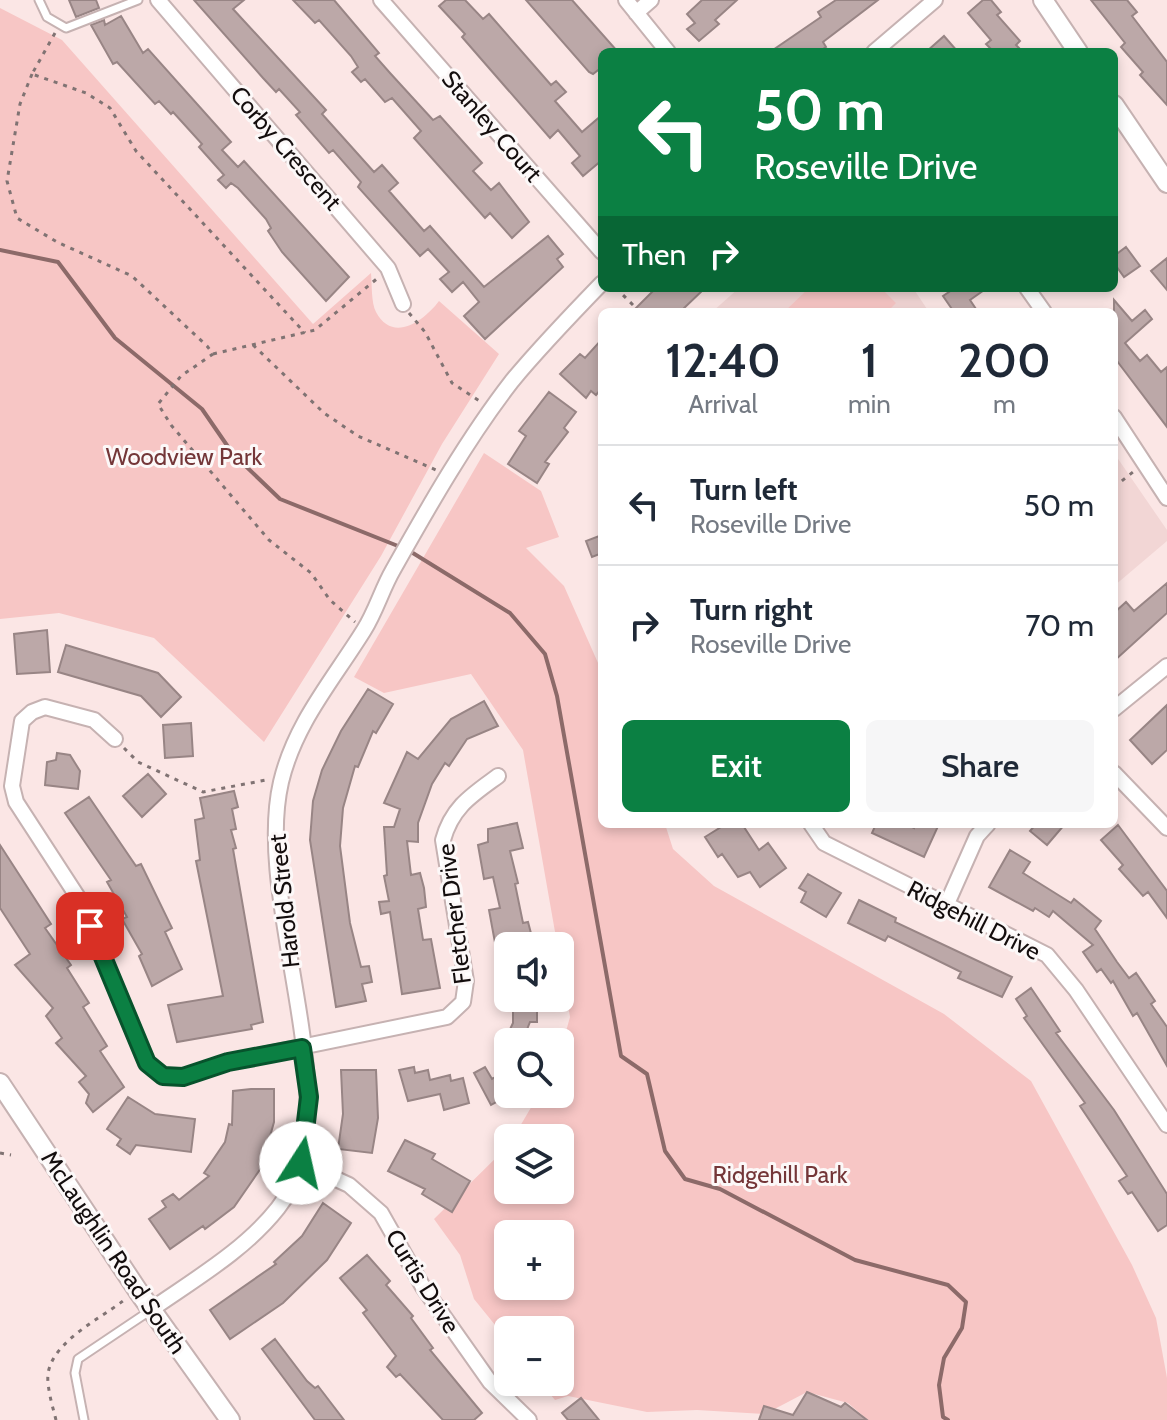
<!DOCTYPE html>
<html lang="en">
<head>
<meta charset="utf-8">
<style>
	:root { --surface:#fff; --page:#f6f6f7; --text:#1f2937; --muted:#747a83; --line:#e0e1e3; --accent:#0b8043 }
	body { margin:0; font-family:Cabin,sans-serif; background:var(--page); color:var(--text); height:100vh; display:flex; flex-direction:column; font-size:30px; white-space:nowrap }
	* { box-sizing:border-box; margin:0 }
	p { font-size:26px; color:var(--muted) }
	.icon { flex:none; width:44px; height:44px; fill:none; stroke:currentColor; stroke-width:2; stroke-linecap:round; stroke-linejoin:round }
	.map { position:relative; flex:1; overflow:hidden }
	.sheet { position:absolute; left:598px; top:308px; width:520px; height:520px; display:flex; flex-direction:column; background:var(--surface); border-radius:12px; box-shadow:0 4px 12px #0003 }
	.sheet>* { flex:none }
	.top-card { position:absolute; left:598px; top:48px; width:520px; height:244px; border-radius:12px; box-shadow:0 4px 12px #0003; background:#0b8043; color:#fff; overflow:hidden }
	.controls { position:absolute; left:494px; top:932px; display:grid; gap:16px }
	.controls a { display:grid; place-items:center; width:80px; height:80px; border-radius:12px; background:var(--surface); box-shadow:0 4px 12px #0003; font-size:40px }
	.pin { position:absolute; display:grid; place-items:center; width:68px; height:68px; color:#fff; margin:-34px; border-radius:16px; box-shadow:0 4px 12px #0006 }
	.me { position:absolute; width:88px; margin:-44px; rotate:10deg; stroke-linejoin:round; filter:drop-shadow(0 0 6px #0008) }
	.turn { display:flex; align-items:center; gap:28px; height:168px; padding:0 24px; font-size:36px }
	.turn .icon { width:104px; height:104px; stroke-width:2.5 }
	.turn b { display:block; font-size:56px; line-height:68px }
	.then { display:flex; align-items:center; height:76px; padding:0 24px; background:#0003; gap:16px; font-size:30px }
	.eta { display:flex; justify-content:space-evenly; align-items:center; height:136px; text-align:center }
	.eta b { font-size:48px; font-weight:600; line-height:56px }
	.action { display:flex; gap:16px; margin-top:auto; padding:16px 24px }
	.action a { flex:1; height:92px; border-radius:12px; background:var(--accent); color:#fff; font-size:32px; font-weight:600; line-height:92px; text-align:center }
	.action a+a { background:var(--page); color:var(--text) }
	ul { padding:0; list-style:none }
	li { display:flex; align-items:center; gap:24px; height:120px; padding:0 24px; border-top:2px solid var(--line) }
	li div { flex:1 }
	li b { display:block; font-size:30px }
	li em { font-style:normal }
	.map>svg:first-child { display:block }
</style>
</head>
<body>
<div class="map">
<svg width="1167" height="1420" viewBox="0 0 1167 1420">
	<rect width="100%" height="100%" fill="#fbe6e5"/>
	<path fill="#f2d6d5" d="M739,288h174l16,24h-217z
		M1114,453l53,77v11l-53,45z"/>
	<path fill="#f7c6c5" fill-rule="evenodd" d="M0,8l62,32 251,284 58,-51c1,11 0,30 5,39 17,32 49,8 63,-11l60,53 -57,90 -61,112 -117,186 -110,-104 -95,-25 -59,6z
		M809,288h72l15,15 -9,9h-103z
		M484,453l57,38 18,46 -33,11 38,38 38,86v152h63l8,25 41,37 230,128 87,67 101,184 24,53 11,60v42h-299l-20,-17 -41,-11 -42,22 -68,-4 -50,2 -79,-16 -13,4 -15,-18h20v-52h-52v11l-34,-42 -14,-44 -26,-36 74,-73v44h52v-52h-47l26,-44h21v-41l10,-36 -47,-267 -52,-76 -87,19 -30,-16zM508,1234h52v52h-52z"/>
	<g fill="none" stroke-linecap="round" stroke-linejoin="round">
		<path stroke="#8c6a69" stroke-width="4" d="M0,250l58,12 57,76 87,71 31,45 47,45 128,51 102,63 35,41 12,42 64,360 26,18 18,77 20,28 35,10 135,71 93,25 18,17 -4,26 -18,30 -5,27 4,32 5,3"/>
	</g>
	<path fill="#bca8a8" stroke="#988585" stroke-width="2" d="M69,0h27l3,8 -23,9z
		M194,0h50l-11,9 93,101 -4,4 52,58 8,-7 16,18 -9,8 35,40 6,-5 54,61 64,-51 15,18 -6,5 6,8 -78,72 -21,-23 15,-14 -16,-20 -11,10 -12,-13 9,-7 -21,-23 -8,7 -62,-69 3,-5 -28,-32 -4,3 -33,-38 4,-3 -21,-23 -3,3 -13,-14z
		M293,0h41l45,53 -4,3 15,17 43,47 7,-4 42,47 -9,8 18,19 8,-7 30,39 -17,16 -22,-25 -5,5 -71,-80 7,-7 -29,-33 -7,4 -20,-23 -4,3 -9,-10 6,-5 -7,-11 -32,-36 -4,3z
		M446,0h19l18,19 6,-5 62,71 5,-4 10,11 -11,9 27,31 20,-17v45l-19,16 -11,-13 8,-7 -22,-26 -8,8 -68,-78 -20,-23 3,-3 -26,-28z
		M526,0h46l46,52h-16v15l-9,7 -4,-2z
		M702,0h35l-22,20 4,4 -20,17 -12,-12 8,-6 -8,-9z
		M836,0h42l-55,42 3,5 -8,5h-48l51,-35 -3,-5z
		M983,0h8l10,12 -4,3 23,26 -4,4 7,7h-29l-8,-8 5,-4 -23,-27z
		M1091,0h36l10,12 -5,4 35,46v43l-27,-30 3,-3 -22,-25 4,-4z
		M121,16l22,37 5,-4 83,93 -9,8 16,17 6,-6 105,116 -23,24 -44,-49 -14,-21 3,-3 -5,-9 -28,-31 -7,-5 -5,5 -8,-8 6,-5 -25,-28 3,-3 -29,-32 -2,2 -12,-13 -4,3 -38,-42 -4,2 -22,-39 13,-5 1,5z
		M944,36l14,16h-32z
		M1126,247l14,19 -16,11 -10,-14v-7z
		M1167,258v32l-16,-19z
		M656,288h49l-25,24h-48z
		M955,288h32l-17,12 8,12h-24l-11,-16z
		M1114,300l18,21 13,-11 7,9 -27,24 15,18 7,-6 14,17 6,-5v60l-53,-70z
		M602,339v49l-6,7 -5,-4 -5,7 -26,-24 20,-20 5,4z
		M549,392l27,20 -12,16 4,4 -23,30 4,2 -12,19 -29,-19 18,-28 -7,-5z
		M602,535v18l-10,4 -6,-16z
		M1167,583v30l-53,48v-48l12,-11 8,9z
		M47,630l3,42 -33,2 -3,-40z
		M66,645l92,28 23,24 -20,20 -20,-21 -83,-24z
		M368,689l25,15 -17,29 -3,-2 -15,36 -3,-1 -12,42 -3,38 10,77 11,44 8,-1 3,16 -10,2 4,17 -30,6 -26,-167 3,-39 9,-31 19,-39z
		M484,701l14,25 -31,13 -18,27 -4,-3 -13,21 -14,39v19l-11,-1 4,34 9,-2 4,15 2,19 -8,2 5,31 8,-1 9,49 -38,6 -12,-82 -9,2 -2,-12 10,-1 -5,-25 3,-1 -3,-48h10l6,-18 -16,-6 23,-51 11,7 33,-40z
		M1167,705v45l-15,14 -22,-24z
		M191,723l2,33 -28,2 -2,-33z
		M57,753l13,2 10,16 -2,18 -33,-4 2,-23 9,-2z
		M148,774l18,20 -24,23 -19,-21z
		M234,791l4,16 -6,2 4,20 -5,1 5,18 -3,1 30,173 -12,3 1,4 -75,13 -9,-37 55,-9 -27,-135 4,-1 -5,-40 9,-2 -4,-20z
		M89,797l47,69 5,-2 31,64 -7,4 17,37 -30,17 -13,-30 3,-2 -20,-35 5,-2 -20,-35 4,-2 -46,-67z
		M517,823l6,25 -13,3 8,32 -3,1 8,39 5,-1 5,19 -2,5h-23v40h-5l-14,-76 11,-2 -7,-31 -9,2 -6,-34 10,-3v-13z
		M726,824h16l17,26 9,-7 18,25 -26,19 -10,-15 -12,5 -16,-23 -4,3 -13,-20z
		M876,824h30l8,4 1,-4h24l-15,33 -52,-24z
		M1036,824h29l-18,21 -17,-14z
		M1118,825l49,66v27l-19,-26 -5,4 -24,-27 4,-4 -22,-25z
		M0,845l51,79 -6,4 26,37 -4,3 22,35 -6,4 24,39 -7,5 24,36 -31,25 -7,-9 3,-9 -10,-12 7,-6 -30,-33 6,-5 -16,-22 7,-8 -38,-43 15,-11 -30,-46z
		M1010,850l20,12 -7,11 48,30 3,-4 27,22 -6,8 22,33 12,16 7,-5 19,28 -4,3 16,23v39l-30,-53 -4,3 -20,-35 -2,2 -10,-14 -4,3 -14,-20 10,-7 -40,-34 -4,6 -14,-9 -2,3 -44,-24z
		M808,874l33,19 -15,24 -25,-15 5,-10 -7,-4z
		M859,900l37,18 -1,4 117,55 -10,20 -44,-19 3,-6 -73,-36 -3,5 -37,-18z
		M1031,988l29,43 -4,2 58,77 53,84v31l-9,6 -26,-39 -4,2 -9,-13 8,-5 -47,-70 5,-3 -61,-85 3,-2 -11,-17z
		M513,998h24v24h-7l-8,20h-18l9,-19z
		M414,1067l1,6 13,-3 2,10 20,-5 1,6 12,-3 6,25 -25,7 -4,-16 -32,7 -9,-31z
		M485,1067l7,12 11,-6 5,8v15l-17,9 -17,-32z
		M341,1070h35l2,48 -6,35 -34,-4 5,-35z
		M251,1089h23v33l-13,46 -27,39 -29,22 -2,-3 -33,23 -21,-30 17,-12 -4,-6 11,-7 6,6 30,-24 -5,-3 21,-31 4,-18 3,1 1,-34z
		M128,1097l27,17 40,5 -4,33 -55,-7 -6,9 -13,-9 4,-6 -14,-10z
		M405,1140l30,14 -3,5 38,22 -18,31 -30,-18 3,-5 -37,-18z
		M323,1203l28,20 -24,37 -44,43 -53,36 -20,-29 66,-46 -2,-2 28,-26z
		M367,1255l23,26 -4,4 27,31 -2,2 22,30 -3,2 52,63 -8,7h-31l-43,-46 -4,3 -9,-10 9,-11 -33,-43 4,-3 -27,-32z
		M275,1339l32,42 8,7 3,-2 26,34h-29l-53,-71z
		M807,1392l34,15 4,-4 22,17h-108l5,-14 29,9z
		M581,1398l18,22h-31l-6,-7z"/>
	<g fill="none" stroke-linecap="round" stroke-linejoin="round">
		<g stroke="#c6b2b2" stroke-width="11">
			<path id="lane" d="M39,0l8,17 19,11 72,-28
				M84,1420l-9,-47 3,-14 73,-49"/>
		</g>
		<g stroke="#c6b2b2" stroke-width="18">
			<path id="street" d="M158,0l230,268 15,36
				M381,0l221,252
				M626,0l42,52
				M636,13l15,-13
				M874,52l61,-52
				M1027,288l17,24
				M1114,417l53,81
				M1114,709l53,-43
				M115,739l-21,-19 -49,-13 -13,5 -10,9 -10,65 4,16 63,97 68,164 16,13 20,1 45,-15 219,-45 16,-15 3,-21 -23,-141c9,-33 29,-45 55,-64
				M1114,773l53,55
				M811,824l13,19 223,112 29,35 91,135
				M946,906l31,-70 11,-12
				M301,1163l48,22 32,28 42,74 67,95 39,38
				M152,1309c43,-30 93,-59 126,-101 78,-98 -26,-301 3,-426 14,-59 52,-102 83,-152 12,-19 18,-41 29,-60 36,-64 74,-131 119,-189 28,-34 59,-66 90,-98"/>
		</g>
		<g stroke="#c6b2b2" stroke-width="22">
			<path id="secondary" d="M1043,0l35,52
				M1114,105l53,78
				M0,1083l138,208 92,129"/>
		</g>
		<path stroke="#807373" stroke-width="3" stroke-dasharray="4 6" stroke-linecap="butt" d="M55,33l-23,41 54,19 24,15 26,43 169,182
			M32,74l-12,30 -13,77 10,37 40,24 75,34 75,70 6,8 -32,22 -23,28 13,21 98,115 42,33 19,27 25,22
			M616,288l24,24
			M409,313l16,19 27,51 29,19
			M253,345l71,68 34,23 78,34
			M213,354l102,-24 64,-53
			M1114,487l19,-15
			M124,748l14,14 65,30 63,-12
			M0,1153l11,2
			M56,1420c-3,-12 -7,-25 -8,-38 -4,-36 50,-62 75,-81"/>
		<use href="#lane" stroke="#fff" stroke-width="7"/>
		<use href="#street" stroke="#fff" stroke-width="14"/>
		<use href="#secondary" stroke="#fff" stroke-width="18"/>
	</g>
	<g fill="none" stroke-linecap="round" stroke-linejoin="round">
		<g stroke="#07532c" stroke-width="20">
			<path id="route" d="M90,926l57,137 16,13 20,1 45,-15 74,-14 7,49 -8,66"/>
		</g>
		<use href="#route" stroke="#0b8043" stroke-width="14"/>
	</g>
	<g text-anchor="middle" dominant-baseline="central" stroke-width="6" stroke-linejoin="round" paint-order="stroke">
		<g font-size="24" fill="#130d0d" stroke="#fcf8f8">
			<text transform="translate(492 126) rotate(49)">Stanley Court</text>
			<text transform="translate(286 148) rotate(49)">Corby Crescent</text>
			<text transform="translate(284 901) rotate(-96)">Harold Street</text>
			<text transform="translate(454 914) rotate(-97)">Fletcher Drive</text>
			<text transform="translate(974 920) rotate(27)">Ridgehill Drive</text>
			<text transform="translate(114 1252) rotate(56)">McLaughlin Road South</text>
			<text transform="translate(423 1281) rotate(58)">Curtis Drive</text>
		</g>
		<g font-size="24" fill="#743638" stroke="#fcf8f8">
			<text x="184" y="456">Woodview Park</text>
			<text x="780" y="1174">Ridgehill Park</text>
		</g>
	</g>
</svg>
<div class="controls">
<a><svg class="icon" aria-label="sound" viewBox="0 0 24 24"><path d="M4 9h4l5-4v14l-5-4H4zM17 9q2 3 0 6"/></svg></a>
<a><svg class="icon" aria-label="search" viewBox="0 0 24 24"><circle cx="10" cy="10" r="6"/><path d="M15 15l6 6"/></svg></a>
<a><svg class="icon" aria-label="layers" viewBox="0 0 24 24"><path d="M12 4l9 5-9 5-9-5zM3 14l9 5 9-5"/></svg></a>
<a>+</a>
<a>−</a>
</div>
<div class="pin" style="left:90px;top:926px;background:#d93025"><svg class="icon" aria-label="arrive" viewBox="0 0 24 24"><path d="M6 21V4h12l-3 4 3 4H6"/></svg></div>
<svg class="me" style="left:301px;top:1163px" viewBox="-20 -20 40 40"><circle r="19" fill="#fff"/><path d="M0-13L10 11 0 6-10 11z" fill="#0b8043"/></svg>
<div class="top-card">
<div class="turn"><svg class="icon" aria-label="left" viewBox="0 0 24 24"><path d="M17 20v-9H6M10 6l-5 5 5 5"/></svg><div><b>50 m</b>Roseville Drive</div></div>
<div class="then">Then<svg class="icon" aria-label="right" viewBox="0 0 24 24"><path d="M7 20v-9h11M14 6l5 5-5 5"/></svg></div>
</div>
<section class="sheet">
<div class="eta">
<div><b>12:40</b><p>Arrival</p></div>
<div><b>1</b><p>min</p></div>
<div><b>200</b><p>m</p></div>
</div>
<ul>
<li><svg class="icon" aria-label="left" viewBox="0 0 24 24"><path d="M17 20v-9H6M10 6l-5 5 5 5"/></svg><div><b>Turn left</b><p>Roseville Drive</p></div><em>50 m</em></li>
<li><svg class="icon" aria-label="right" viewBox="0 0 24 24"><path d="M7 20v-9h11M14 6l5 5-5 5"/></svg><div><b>Turn right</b><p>Roseville Drive</p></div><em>70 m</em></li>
</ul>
<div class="action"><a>Exit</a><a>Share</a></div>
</section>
</div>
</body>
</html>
